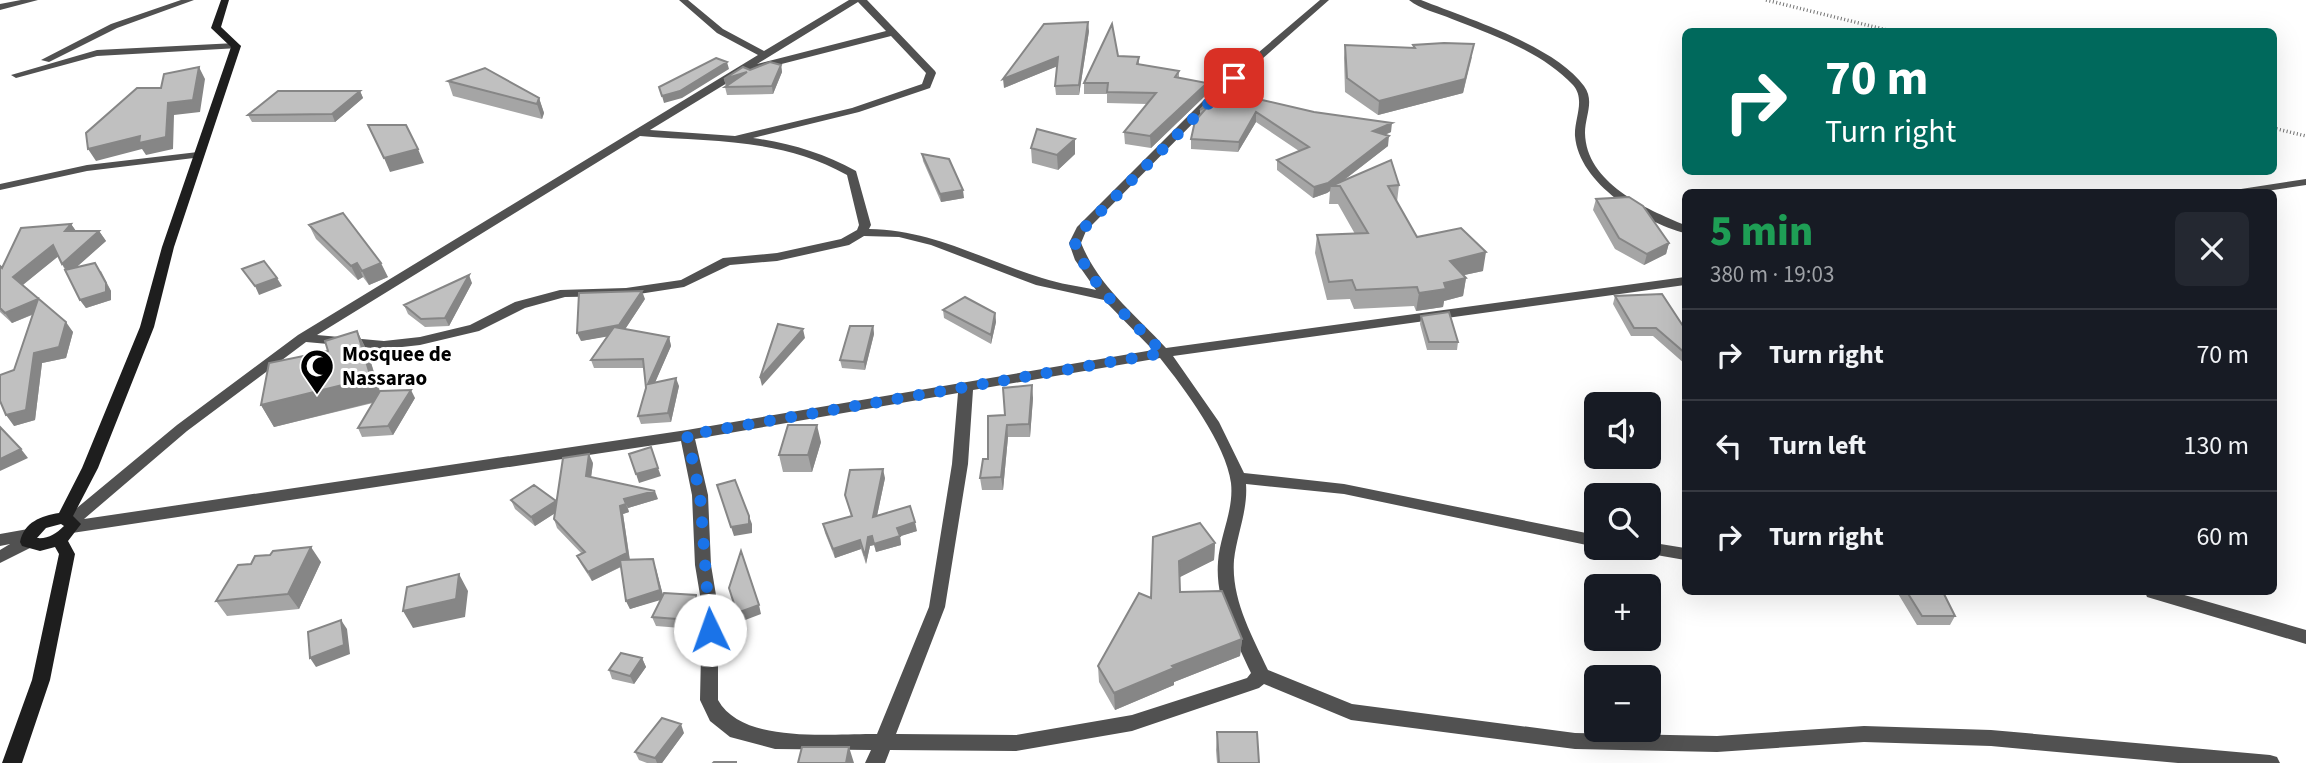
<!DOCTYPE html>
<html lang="en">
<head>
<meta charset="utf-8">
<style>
	:root { --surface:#171b24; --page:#242831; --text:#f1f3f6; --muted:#9ea1a6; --line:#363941 }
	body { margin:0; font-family:"Source Sans 3",sans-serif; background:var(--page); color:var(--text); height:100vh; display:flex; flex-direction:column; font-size:26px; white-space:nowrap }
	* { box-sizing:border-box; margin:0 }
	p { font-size:23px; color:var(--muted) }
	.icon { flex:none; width:38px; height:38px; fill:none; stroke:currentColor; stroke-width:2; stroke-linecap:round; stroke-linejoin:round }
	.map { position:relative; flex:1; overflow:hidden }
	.sheet { position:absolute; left:1682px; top:189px; width:595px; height:406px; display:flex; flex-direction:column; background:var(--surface); border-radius:10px; box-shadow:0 7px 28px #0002 }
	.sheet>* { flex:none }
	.guide { position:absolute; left:1682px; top:28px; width:595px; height:147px; border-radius:10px; box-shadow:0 7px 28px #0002; background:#00695c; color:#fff; overflow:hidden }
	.fabs { position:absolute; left:1584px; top:392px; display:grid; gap:14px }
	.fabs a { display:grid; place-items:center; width:77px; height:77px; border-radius:10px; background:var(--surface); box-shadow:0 7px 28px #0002; font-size:35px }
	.pin { position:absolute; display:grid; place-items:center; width:60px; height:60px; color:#fff; margin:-30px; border-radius:14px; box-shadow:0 4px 10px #0006 }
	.me { position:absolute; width:77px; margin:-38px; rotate:357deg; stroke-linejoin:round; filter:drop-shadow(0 0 5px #0008) }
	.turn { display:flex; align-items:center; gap:24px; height:147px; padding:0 28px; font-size:32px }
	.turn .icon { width:91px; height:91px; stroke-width:2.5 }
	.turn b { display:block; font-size:49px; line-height:60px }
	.round { display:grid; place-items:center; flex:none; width:74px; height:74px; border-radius:10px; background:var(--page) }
	.overview { display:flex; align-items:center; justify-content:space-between; height:119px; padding:0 28px }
	h1 { font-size:42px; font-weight:800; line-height:52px; color:#1e9e55 }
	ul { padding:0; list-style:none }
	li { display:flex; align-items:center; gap:21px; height:91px; padding:0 28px; border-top:2px solid var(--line) }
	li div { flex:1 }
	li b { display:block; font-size:26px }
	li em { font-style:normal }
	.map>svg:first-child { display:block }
</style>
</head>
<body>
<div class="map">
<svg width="2306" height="763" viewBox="0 0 2306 763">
	<rect width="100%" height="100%" fill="#fff"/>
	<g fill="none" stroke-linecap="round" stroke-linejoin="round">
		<path stroke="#737373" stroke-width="3.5" stroke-dasharray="1 2.5" stroke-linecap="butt" d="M1766,0l129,32
			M2273,128l33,8"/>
		<path fill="#515151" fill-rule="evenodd" d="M21,0h17l-38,10v-6z
			M181,0h13l-77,28 -68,34 -8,-2 70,-36z
			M679,0h9l35,29 41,22 85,-51h18l68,71 1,2 -6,15 -71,24 -106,26c37,5 70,15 103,33l15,54 -2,4c64,1 114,31 173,49 18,6 36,8 54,12l-21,-30 -6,-17 8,-16 135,-135 108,-92h9l-109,96 -134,135 -5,12c18,44 54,71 85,105l519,-71v8l-512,71 46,66 25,51 100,11 252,51v12l-252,-53 -98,-10c2,26 -9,50 -12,76 -3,39 18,76 34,110l84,34 223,29 142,3 147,-10 127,4 279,25 7,2 3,6h-102l-187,-17 -127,-4 -147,10 -142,-3 -224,-29 -87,-36 -5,4 -127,43 -116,20 -126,-1 -5,13h-20l6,-13 -96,-1 -45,-12 -20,-16 -10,-21 2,-93 -7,-42 -3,-70 -11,-54 -609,92 -6,-2 -2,-4 2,-10 111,-92 121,-90 460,-280 -41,-22zM858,2l28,29 -129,33zM891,36l35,37 -4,11 -70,24 -117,28 -85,-6 100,-61 4,2zM640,136c74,6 140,2 207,39l12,50 -2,5 -16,9 -64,14 -54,5 -42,22 -55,8 -66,2 -45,12 -45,23 -50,12 -36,4 -67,-6zM864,236l35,1 32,8 105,40 68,15 49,50 -466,80 -603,89 103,-88 119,-89 78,7 36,-4 59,-14 46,-23 40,-11 61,-1 58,-9 46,-22 47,-4 72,-16zM1160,358c24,30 66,86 71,125 3,27 -11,52 -13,79 -3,39 17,76 33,111l-4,5 -115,37 -116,20 -120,-1 49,-127 23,-143 5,-74zM958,393l-6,71 -23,143 -52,127c-45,-1 -134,11 -159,-34v-93l-7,-42 -3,-70 -13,-56z
			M1409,0h12c45,18 135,46 163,86 11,15 1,30 1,47 1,50 61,76 100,92v8c-42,-11 -106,-49 -110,-97 -1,-17 11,-36 -2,-51 -31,-33 -80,-50 -121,-66 -14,-6 -32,-10 -43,-19z
			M236,43l5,3 -2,2 -142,8 -81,22 -5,-3 86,-25z
			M198,152l4,1v4l-115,14 -87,19v-6l87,-19z
			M2306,179v6l-46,7h-25l6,-3z
			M28,529l6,2 2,4 -2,11 -34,17v-13l10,-6 -10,2v-12z
			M1648,542l37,6v12l-46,-8 -2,-4h11z
			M2145,592h29l132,38v14l-159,-47z"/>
		<path fill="#1e1e1e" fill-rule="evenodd" d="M221,0h8l-8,27 20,19 -67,201 -20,80 -56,141 -25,48 8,8 -13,17 7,13 -25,126 -28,83h-20l30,-83 27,-126 -4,-7 -15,4 -18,-5 -2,-4c4,-20 21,-26 39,-29l23,-45 58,-141 22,-80 69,-200 -20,-19zM61,524l3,2c-8,8 -16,13 -27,12l9,-10z"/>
	</g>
	<path fill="#a5a5a5" d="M1089,31l-10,64h-23l-1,-9 2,-20 -53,22z
		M1345,45l68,3v-3l59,12 -9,36 -85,22 -33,-23 -1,-34z
		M1118,56l21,1v8l40,6v6l28,17 -56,54 -26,-4 -1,-12 23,-28 -40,-1v-9h-23v-11z
		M781,65l1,7 -9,22 -46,1 -2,-8 3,-2 -2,1 -2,-7 26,-9z
		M448,81l91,17 5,15 -2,6 -89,-23z
		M1237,90v4l154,38 -6,3 3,11 -45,35 56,4 -2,17 20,35 66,34 -19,4 2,3 -3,18 -19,5 -1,6 -27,4 -2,-5 -60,3 -4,-10 -23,1 -12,-47 2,-18 38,-1 -17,-30h-9l1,-13 -3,2 -14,5 -36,-28v-10l22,-9 -43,-29 -18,30 -47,-3v-10l9,-24v-5z
		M360,91l3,7 -28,24h-83l-4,-7z
		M1075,139v15l-17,16 -26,-7 -1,-15z
		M922,154l42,44 -23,4 -18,-41z
		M1596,199l73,44 -3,11 -22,11 -29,-16 -22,-39z
		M71,224l5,7h23l7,10 -30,26 25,4 10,20v9l-25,8 -6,-8 -22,-44 -35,29 50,47 -7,26 -24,5 -7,57 -21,6v-56l18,-55 -20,8 -12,-11v-46l2,2z
		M309,225l79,52 -19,8 -6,-8 -5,3 -42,-41z
		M472,283l-23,43 -24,1 -17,-13 -4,-9z
		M1615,296l70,33v35l-32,-28h-22l-18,-32z
		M645,299l-20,30 44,8 2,9 -16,36 24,4 -8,36 -30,2 -3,-8 8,-28 -2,-20h-50l-3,-8 16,-24 -26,5z
		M943,310l52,3 1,9 -5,22 -47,-26z
		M1421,316l37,26 -1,8h-30l-7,-26z
		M873,326l1,8 -9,36 -23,-2 -2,-8z
		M357,331l11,22 12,38 35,7 -22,37 -31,2 -4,-9 15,-25 -99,24 -13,-22 67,-54z
		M1033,398l-3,39h-22l-5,53h-21l-2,-12 25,-63z
		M821,442l-9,30h-29l-4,-17z
		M593,463l-2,14 67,22 -30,9 1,4 -6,2 7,46 26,8 7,27h33l3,9v11l-6,14 -37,-3 -4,-9 9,-18 -31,10 -4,-8 -5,-34 -29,14 -11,-17 -4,-8 5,-2 -25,-26 -3,-9 1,-6 -20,13 -20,-17 -4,-9 45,2z
		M885,478l-8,38 40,15 -17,5 1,9 -25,7 -2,-7 -4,1 -4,18 -5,-15 -26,9 -10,-25 -2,-9 28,-8 -6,-21z
		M1215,543l-1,17 -34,17v15l62,47 -2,17 -66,26v3l-59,25 -16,-28 -1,-16 53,-68z
		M270,555l51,7 -22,47 -72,7 -11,-15 35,-37z
		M1897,592h46l12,24 -5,9h-33z
		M642,658l4,9 -12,17 -22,-5 -3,-9z
		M1217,732l42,31h-42l-1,-13z
		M684,733l-22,30h-15l-8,-3 -4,-8z"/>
	<path fill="#868686" d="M1088,22l1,9 -10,64v-10z
		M1474,44l-11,49 -85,22 1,-14z
		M1058,57v9l-54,22 -1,-9z
		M727,62l2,7 -47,29 -18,5 -2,-7z
		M781,65l1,7 -9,22 -1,-8z
		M199,67l6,12 -5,33 -26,3 -1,34 -27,6 -4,-6 -46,12 -8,-12 80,-46z
		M747,72l2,8 -23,6 -2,-7z
		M1207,83v11l-56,54 -1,-12z
		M360,91l3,7 -28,24 -3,-8z
		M539,98l5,15 -2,6 -5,-15z
		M1256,112v10l-18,30 1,-10z
		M1392,123l-1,9 -19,8 1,-9z
		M1389,136l-1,10 -52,40h-5l-1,5 -3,2 -14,5 1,-11z
		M1075,139v15l-17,16 -1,-15z
		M418,149l6,14 -34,9 -6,-14z
		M963,190l1,8 -23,4 -1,-8z
		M71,224l7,10 -13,-3z
		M99,231l7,10 -37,33 -7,-10z
		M1669,243l-3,11 -22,11 3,-11z
		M53,245l7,10 -40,32 -7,-10z
		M1486,252l-3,19 -37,8 4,-18z
		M95,263l16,28v9l-25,8 -6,-8z
		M357,263l6,14 -5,3 -7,-14z
		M381,263l7,14 -19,8 -7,-14z
		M469,275l3,8 -23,43 -4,-8z
		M277,278l5,8 -23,9 -4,-9z
		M1466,278l-3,18 -19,5 -1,6 -27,4 3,-18 25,-10z
		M642,291l3,8 -23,35 -41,7 -4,-8z
		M38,299l7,10 -33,14 -7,-10z
		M995,313l1,9 -5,22v-9z
		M66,322l7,10 -7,26 -24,5 -7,57 -21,6 -8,-11 28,-62z
		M873,326l1,8 -9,36 -1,-8z
		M803,329l2,9 -43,48 -2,-8z
		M357,331l11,22 14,47 -108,27 -13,-22z
		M669,337l2,9 -20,46 -3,-8z
		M676,378l3,8 -8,36 -3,-9z
		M1032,385l1,13 -3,39 -1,-13z
		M411,390l4,8 -22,37 -5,-9z
		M817,425l4,17 -9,30 -4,-17z
		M1007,425l1,12 -5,53 -2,-13z
		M21,449l7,9 -28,13v-12z
		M589,454l4,9 -3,22 -4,-9z
		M658,468l3,8 -22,7 -3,-9z
		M883,469l2,9 -10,47 -2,-8z
		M655,491l3,8 -30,9 -4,-9z
		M556,501l4,9 -25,16 -4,-9z
		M626,504l3,8 -6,2 7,48 -38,19 -4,-9 32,-66z
		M749,516l3,8v9l-18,3 -3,-9z
		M915,522l2,9 -19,6 -1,-9z
		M872,536l2,9 -4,1 -4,18 -1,-8 3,-19z
		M900,536l1,9 -25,7 -2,-8z
		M860,540l1,9 -26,9 -2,-9z
		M1215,543l-1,17 -36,18 1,-17z
		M311,547l10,15 -22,47 -11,-15z
		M653,559l11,40 -34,10 -4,-8z
		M459,574l9,17 -3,26 -52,11 -10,-17z
		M696,595l3,9v11l-6,14 -3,-9z
		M759,605l2,9 -21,8 -3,-9z
		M341,620l6,9 3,25 -34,13 -6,-9z
		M1242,639l-2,17 -66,26v3l-59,25 -1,-17 58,-27z
		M642,658l4,9 -12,17 -4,-8z
		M681,724l3,9 -22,30h-5l-2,-5z
		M849,747l5,16h-8z"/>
	<path fill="#c0c0c0" stroke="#868686" stroke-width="2" d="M1088,22l-9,63 -24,1 3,-29 -55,22 41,-55z
		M1112,24l6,32 21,1 -2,7 42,7 -4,6 32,6 -57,53 -26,-4 32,-39 -49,-1 1,-9h-24z
		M1444,43l30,1 -9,35 -86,22 -32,-23 -2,-33 70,3 -2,-3z
		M716,58l11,4 -47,29 -18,5 -3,-9z
		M770,62l11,3 -9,21 -47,1 22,-15 -23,7 19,-12 7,3z
		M199,67l-6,33 -25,3 -2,34 -27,6 1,-7 -52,13 -2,-16 51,-45h24l3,-14z
		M485,68l54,30 -2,6 -89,-23z
		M1223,87l14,3 -5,3 82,19 78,11 -19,8 16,5 -61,47 -14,4 -37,-27 32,-13 -53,-35 -17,30 -48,-3 4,-18 14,-16 -9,5z
		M278,91h82l-28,23 -84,1z
		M368,125h38l12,24 -34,9z
		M1037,129l38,10 -18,16 -26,-7z
		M922,154l27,5 14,31 -23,4z
		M1391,160l8,25 -11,1 29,51 44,-9 25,24 -36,9 16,17 -22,5 2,6 -27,4 -2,-6 -61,3 -4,-10 -23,2 -12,-47 51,-2 -28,-47h-9z
		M1629,197l14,9 26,37 -22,11 -28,-16 -23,-39z
		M343,213l38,50 -19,8 -5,-8 -6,3 -42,-41z
		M71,224l-6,7h34l-37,33 -9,-19 -40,32 53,45 -7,25 -25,6 -8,57 -20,5 -6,-14v-26l14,-5 24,-71 -33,14 -5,-5v-42l2,2 19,-40z
		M264,261l13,17 -22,8 -13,-17z
		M95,263l11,20v9l-26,8 -15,-30z
		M469,275l-24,43 -24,1 -17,-14z
		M642,291l-23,34 -42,8 2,-40z
		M1662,294l23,35v24l-29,-25h-22l-19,-32z
		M965,297l30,16 -4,22 -48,-25z
		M1449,312l9,30h-29l-8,-26z
		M778,324l25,5 -43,49z
		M850,326h23l-9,36 -24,-2z
		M614,327l55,10 -21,47 28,-6 -8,35 -30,3 8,-28 -3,-29 -52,1z
		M357,331l14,47 -110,27 8,-42 59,-12 -3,-10z
		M1032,385l-3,39 -22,1 -6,52 -21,1 3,-19h5v-43l17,-1 -2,-27z
		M411,390l-23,36 -30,2 22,-37z
		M788,425h29l-9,30h-29z
		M0,427l21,22 -21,10z
		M651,447l7,21 -22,6 -7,-20z
		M589,454l-3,22 69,15 -31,8 2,5 -6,2 7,47 -39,19 -11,-16 8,-4 -31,-33 9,-61z
		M883,469l-10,48 37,-11 5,16 -18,6 3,8 -26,8 -2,-8 -4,1 -3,19 -5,-16 -27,9 -10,-25 29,-8 -7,-21 5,-25z
		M735,480l14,36v8l-18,3 -14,-42z
		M534,485l22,16 -25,16 -20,-17z
		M1200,523l15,20 -36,18 1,31 42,-1 20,48 -70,27 2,2 -60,25 -16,-27 41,-73 12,5 2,-61z
		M311,547l-23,47 -72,7 22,-36 13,-1 4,-8 15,-1 3,-4z
		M741,551l18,54 -22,8 -8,-25z
		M653,559l7,31 -34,11 -6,-41z
		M459,574l-3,25 -53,12 4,-24z
		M1907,592h36l12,24h-33z
		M664,593l32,2v11l-6,14 -38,-3z
		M341,620l3,25 -34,13 -2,-26z
		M621,653l21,5 -12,18 -21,-6z
		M662,718l19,6 -26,34 -20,-6z
		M1217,732h40l2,31h-40z
		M802,747h47l-3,16h-48z
		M714,762h22v1h-23z"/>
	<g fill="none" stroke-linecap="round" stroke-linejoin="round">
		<path stroke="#1a73e8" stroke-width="12" stroke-dasharray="0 21.6" d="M710,630l-10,-135 -13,-60 476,-82c-31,-33 -74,-67 -88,-110l7,-13 152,-152"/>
	</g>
	<defs>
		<g id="mosque-pin" transform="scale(1.75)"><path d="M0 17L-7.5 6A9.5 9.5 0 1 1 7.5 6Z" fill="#000" stroke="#fff"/><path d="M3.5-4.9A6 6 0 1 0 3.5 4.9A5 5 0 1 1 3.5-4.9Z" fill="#fff"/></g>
	</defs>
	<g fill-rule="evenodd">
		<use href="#mosque-pin" x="317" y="366"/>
	</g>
	<g text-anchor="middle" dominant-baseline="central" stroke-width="6" stroke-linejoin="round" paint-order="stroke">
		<g font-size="21" font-weight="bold" fill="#000" stroke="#fff" text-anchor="start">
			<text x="342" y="354">Mosquee de<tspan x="342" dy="24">Nassarao</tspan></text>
		</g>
	</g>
</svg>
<div class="fabs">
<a><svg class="icon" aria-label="sound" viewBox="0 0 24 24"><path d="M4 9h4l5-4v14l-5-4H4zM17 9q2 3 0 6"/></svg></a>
<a><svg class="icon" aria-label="search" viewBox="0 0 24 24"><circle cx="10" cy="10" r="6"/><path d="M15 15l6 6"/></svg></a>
<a>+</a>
<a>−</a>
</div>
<div class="pin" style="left:1234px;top:78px;background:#d93025"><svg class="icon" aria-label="arrive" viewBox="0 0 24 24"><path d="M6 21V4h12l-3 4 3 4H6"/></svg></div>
<svg class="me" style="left:710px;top:630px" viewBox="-20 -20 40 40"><circle r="19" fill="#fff"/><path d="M0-13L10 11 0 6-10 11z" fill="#1a73e8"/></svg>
<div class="guide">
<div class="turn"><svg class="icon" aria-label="right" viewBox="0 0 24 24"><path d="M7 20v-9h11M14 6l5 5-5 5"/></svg><div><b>70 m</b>Turn right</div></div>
</div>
<section class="sheet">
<div class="overview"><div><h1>5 min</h1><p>380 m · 19:03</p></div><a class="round"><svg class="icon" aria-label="close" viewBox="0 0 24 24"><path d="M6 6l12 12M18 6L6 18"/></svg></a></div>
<ul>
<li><svg class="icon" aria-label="right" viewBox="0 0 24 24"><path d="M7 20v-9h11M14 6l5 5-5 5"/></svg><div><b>Turn right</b></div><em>70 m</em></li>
<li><svg class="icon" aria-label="left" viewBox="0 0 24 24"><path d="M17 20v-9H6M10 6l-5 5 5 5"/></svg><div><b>Turn left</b></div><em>130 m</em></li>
<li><svg class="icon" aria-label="right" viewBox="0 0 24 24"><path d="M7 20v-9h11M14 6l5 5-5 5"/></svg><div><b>Turn right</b></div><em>60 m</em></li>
</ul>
</section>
</div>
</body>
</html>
